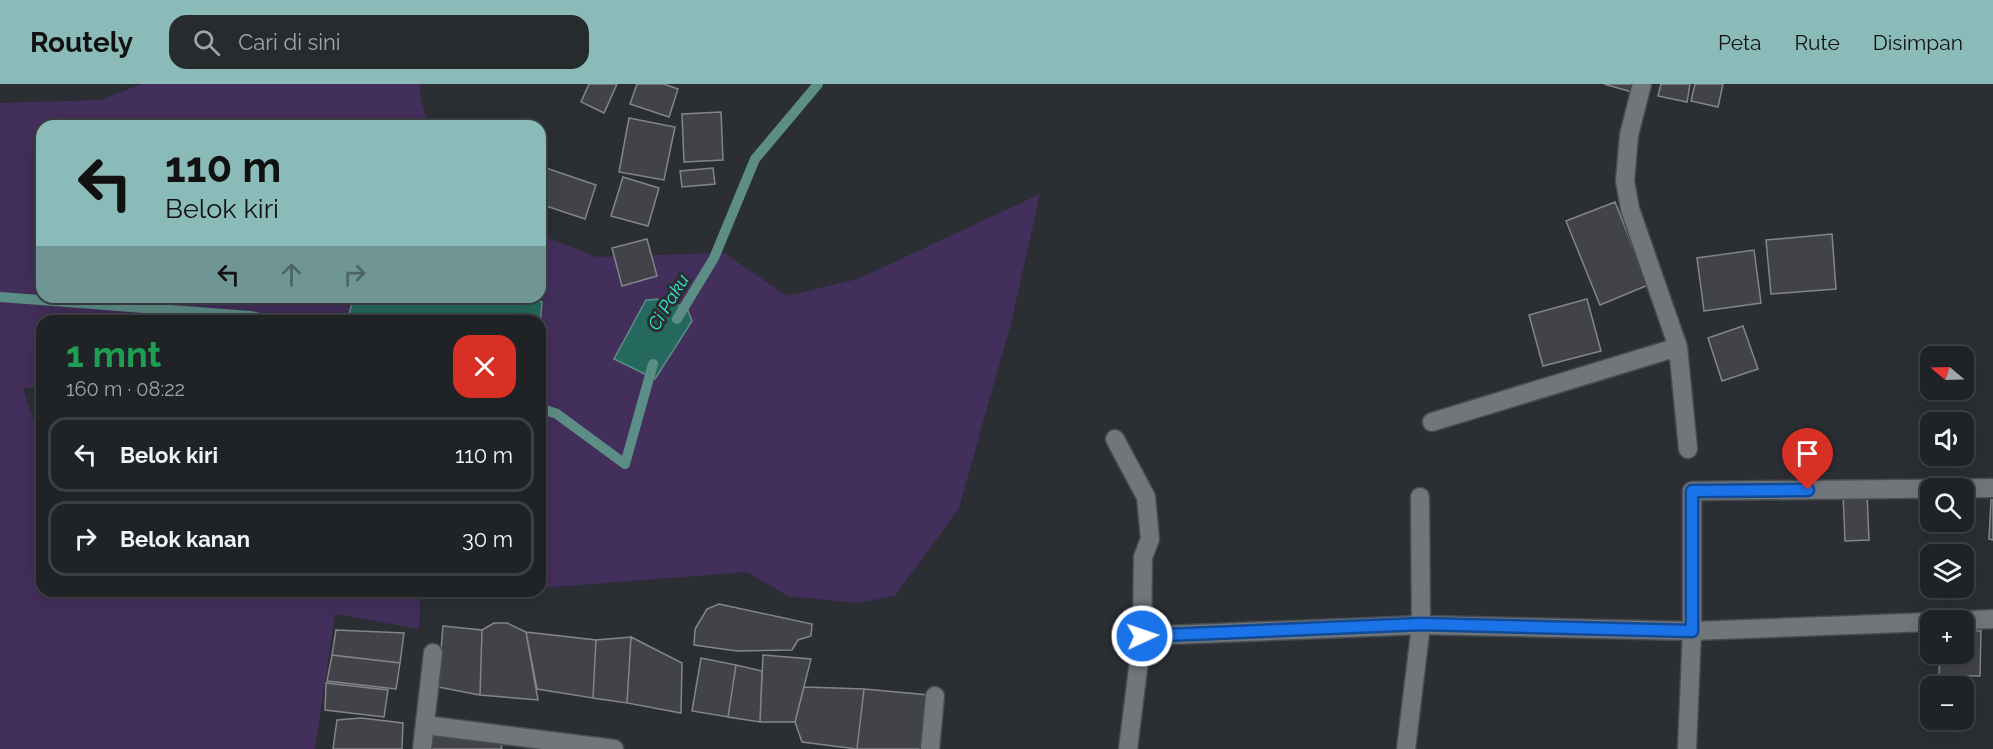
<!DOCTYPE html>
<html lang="id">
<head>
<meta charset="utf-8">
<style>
	:root { --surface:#202326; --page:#282b2e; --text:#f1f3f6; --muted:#a2a4a7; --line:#3d4043; --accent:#8bbbb9 }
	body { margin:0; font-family:Raleway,sans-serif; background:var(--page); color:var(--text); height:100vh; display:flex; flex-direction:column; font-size:22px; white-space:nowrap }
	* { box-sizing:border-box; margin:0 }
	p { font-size:20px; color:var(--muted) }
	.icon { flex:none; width:33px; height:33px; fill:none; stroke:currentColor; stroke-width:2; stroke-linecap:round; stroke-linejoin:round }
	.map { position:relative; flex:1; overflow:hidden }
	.sheet { position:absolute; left:36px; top:231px; width:510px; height:282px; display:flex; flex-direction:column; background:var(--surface); border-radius:18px; box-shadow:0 6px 24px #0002,0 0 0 2px var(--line) }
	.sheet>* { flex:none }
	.guide { position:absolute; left:36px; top:36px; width:510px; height:183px; border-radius:18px; box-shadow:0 6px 24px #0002,0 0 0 2px var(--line); background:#8bbbb9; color:#111; overflow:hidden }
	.needle { width:39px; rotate:289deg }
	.tools { position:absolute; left:1920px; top:262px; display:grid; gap:12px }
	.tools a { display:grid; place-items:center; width:54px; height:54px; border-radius:12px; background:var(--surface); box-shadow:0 6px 24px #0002,0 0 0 2px var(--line); font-size:30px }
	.pin { position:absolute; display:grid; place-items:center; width:51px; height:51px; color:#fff; margin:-62px -26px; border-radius:50% 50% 50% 0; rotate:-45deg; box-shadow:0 0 6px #0007 }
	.pin .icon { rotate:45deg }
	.me { position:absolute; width:66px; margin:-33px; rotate:87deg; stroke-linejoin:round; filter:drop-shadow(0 0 4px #0008) }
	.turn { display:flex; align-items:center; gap:21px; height:126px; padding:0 30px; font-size:27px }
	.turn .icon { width:78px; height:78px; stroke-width:2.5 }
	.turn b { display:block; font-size:42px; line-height:51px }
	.lanes { display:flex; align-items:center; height:57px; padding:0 30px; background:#0003; justify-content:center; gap:30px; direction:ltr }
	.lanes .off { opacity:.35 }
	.round { display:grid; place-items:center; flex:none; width:63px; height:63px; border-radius:18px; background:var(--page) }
	.summary { display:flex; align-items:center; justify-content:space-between; height:102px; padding:0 30px }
	h1 { font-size:36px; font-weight:700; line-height:45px; color:#1e9e55 }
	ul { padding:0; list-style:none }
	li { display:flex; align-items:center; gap:18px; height:75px; margin:0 12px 9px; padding:0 18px; border:3px solid var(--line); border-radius:18px }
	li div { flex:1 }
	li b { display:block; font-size:22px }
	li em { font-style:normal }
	header { display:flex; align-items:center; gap:36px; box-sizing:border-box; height:84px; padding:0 30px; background:var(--accent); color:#111 }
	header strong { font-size:28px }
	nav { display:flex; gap:33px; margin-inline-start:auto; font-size:21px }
	.search { width:420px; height:54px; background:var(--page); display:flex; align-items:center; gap:15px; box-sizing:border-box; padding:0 21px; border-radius:18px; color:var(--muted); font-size:22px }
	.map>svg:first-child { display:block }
</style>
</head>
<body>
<header>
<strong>Routely</strong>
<div class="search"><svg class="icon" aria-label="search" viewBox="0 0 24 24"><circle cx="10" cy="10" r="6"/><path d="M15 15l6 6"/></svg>Cari di sini</div>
<nav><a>Peta</a><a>Rute</a><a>Disimpan</a></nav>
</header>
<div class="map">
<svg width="1993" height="665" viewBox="0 0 1993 665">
	<rect width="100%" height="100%" fill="#2b2f33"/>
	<path fill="#432f5b" d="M142,0h279l-1,10 8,32h-386v171h498v-62l57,22 127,-4 63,43 71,-17 182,-85 -29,129 -52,185 -64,88 -38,7 -69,-7 -41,-24 -207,16v-267h-498v66l-19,1 11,34 8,-1v170h379l-2,38 -84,-15 -20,135h-315v-646l101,-3z"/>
	<path fill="#25695e" stroke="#5d8e86" stroke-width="1.5" d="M354,213h175l13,5 -2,23v-4h-193z
		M662,215l25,9 5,13 -37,58 -41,-20 32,-59z"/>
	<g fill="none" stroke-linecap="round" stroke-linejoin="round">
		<path stroke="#5d8e86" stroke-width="10" d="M0,213l250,19 25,5
			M677,235l37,-61 41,-99 63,-75
			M540,324l17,6 68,50 28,-100"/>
	</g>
	<path fill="#414348" stroke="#84858c" stroke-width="1.5" d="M589,0h28l-13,29 -23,-11z
		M637,0h27l14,5 -9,28 -39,-13z
		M1604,0h30l-2,8z
		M1661,0h29l-3,18 -29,-6z
		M1695,0h28l-5,23 -27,-6z
		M721,28l2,48 -39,2 -2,-48z
		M629,34l46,9 -11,53 -45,-8z
		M546,84l50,17 -11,34 -45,-15v-17z
		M713,84l2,16 -33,3 -2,-16z
		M623,93l36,11 -11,38 -37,-10z
		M1615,118l33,83 -48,20 -34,-84z
		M1832,150l4,55 -65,5 -5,-54z
		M647,155l10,37 -35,10 -10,-38z
		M1754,166l7,53 -57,8 -7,-53z
		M1587,215l14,52 -58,15 -14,-51z
		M1743,242l15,43 -36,12 -14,-43z
		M1867,409l2,47 -24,1 -2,-47z
		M1991,416h2v40l-4,-1z
		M719,520l93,20 -1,12 -13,4 -6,10 -55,1 -43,-6 1,-16 12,-20z
		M494,539h13l19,9 12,68 -58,-5 2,-65z
		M443,542l39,4 -2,65 -42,-8z
		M336,546l68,3 -4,30 -68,-8z
		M1964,546l17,1 -1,45 -41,-1 1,-21h24z
		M526,548l70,8 -3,58 -56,-9z
		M631,553l51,26 -1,50 -54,-10z
		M631,553l-4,66 -34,-5 3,-58z
		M332,571l68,8 -4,26 -69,-8z
		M763,571l48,4 -16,63h-35z
		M701,574l35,7 -8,52 -36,-6z
		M736,581l26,6 -2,51 -32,-5z
		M326,599l62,7 -4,27 -59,-7z
		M804,603l60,2 -7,60 -55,-7 -7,-20z
		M864,605l65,6 -4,54h-68z
		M361,634l42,5 -1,26h-69l4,-29z
		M431,647l68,6 3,12h-77z"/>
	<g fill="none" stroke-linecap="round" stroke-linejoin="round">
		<g stroke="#484c50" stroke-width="21">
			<path id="minor" d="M1642,0l-13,51 -4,46 5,28 48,138 10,102
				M1432,338l246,-75
				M1115,355l31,58 4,42 -7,18 -1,79 -14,113
				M1953,537l40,-2
				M1142,552l279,-11 271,6 238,-9
				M425,641l189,24
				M422,665l11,-96
				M930,665l5,-53
				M1406,665l15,-124 -1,-128
				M1687,665l5,-118v-140l301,-3"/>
		</g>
		<use href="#minor" stroke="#70767a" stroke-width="18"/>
	</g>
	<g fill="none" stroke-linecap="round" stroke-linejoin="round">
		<g stroke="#114b97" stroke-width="15">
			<path id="route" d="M1142,552l279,-12 271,7v-140l116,-1"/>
		</g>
		<use href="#route" stroke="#1a73e8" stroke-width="10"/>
	</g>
	<g text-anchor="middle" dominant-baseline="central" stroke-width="6" stroke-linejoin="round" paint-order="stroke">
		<g font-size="18" font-style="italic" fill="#2eeed5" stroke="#2b2f33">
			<text transform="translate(668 218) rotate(-59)">Ci Paku</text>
		</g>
	</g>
</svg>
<div class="tools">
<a><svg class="needle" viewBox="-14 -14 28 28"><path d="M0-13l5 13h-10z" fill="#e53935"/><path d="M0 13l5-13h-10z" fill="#a2a4a7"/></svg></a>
<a><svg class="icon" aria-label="sound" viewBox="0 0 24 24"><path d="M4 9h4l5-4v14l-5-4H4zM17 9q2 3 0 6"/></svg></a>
<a><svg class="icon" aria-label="search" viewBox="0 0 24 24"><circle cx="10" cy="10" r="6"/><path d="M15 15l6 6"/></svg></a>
<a><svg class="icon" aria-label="layers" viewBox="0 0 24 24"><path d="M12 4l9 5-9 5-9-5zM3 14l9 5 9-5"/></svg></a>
<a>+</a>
<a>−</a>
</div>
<div class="pin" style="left:1808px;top:406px;background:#d93025"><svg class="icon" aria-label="arrive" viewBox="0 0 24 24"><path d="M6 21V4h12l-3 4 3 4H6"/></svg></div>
<svg class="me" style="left:1142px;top:552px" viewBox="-20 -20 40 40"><circle r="17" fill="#1a73e8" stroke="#fff" stroke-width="3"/><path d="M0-11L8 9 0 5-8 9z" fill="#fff"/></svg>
<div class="guide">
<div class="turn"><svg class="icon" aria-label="left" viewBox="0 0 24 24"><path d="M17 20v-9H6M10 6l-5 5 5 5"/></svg><div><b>110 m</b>Belok kiri</div></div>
<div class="lanes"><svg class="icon" aria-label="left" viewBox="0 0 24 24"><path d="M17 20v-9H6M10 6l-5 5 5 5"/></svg><svg class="icon off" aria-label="ahead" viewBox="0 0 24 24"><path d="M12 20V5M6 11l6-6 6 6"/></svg><svg class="icon off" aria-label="right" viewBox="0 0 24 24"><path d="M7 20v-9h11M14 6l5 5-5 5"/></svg></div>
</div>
<section class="sheet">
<div class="summary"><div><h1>1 mnt</h1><p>160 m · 08:22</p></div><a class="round" style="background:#d93025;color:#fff"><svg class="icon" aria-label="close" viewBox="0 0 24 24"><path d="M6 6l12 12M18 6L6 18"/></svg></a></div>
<ul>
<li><svg class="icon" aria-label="left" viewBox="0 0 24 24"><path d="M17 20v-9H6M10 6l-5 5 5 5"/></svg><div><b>Belok kiri</b></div><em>110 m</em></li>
<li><svg class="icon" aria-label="right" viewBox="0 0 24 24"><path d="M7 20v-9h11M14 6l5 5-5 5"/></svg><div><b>Belok kanan</b></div><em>30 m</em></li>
</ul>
</section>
</div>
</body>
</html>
